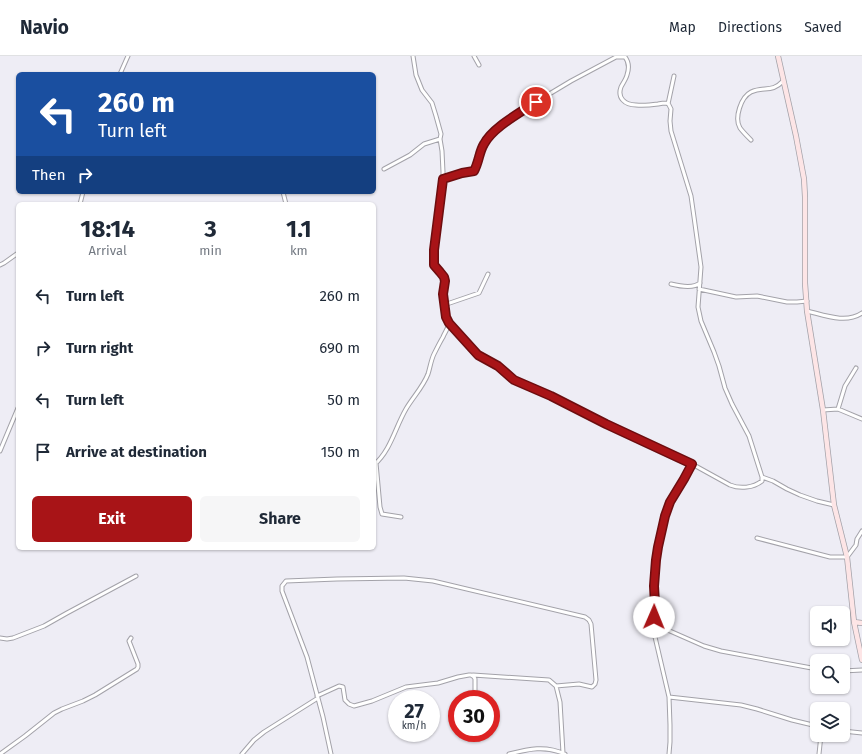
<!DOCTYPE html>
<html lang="en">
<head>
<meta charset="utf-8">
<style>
	:root { --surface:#fff; --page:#f6f6f7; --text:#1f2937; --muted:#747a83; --line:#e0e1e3; --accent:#a81417 }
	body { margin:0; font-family:"Fira Sans",sans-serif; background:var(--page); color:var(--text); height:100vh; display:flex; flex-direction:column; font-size:15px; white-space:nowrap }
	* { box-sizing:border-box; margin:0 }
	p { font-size:13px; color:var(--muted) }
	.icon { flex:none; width:22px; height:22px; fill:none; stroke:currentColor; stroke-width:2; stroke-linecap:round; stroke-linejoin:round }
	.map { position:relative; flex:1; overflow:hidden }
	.panel { position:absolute; left:16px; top:146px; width:360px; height:348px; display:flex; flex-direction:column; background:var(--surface); border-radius:6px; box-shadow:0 1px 3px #0004 }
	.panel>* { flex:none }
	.hud { position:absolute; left:16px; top:16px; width:360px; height:122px; border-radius:6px; box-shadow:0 1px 3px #0004; background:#1a4fa0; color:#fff; overflow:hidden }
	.tools { position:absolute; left:810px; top:550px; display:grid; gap:8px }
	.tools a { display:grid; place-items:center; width:40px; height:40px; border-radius:6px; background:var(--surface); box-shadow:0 1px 3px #0004; font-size:20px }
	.speed { position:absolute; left:388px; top:634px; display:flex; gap:8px; font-size:20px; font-weight:700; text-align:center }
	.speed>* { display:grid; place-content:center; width:52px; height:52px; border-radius:50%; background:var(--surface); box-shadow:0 1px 3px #0004; line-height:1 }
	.speed small { font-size:10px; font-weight:400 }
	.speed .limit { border:6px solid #d22; background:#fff; color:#111 }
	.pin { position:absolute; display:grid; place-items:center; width:34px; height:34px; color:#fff; margin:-17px; border:2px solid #fff; border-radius:50%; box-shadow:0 1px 4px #0007 }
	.me { position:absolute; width:44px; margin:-22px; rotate:1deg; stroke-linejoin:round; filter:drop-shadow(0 0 3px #0008) }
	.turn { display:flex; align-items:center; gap:14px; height:84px; padding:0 16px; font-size:18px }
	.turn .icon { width:52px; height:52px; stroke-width:2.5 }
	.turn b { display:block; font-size:28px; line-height:34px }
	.then { display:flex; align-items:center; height:38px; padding:0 16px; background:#0003; gap:8px; font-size:15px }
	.eta { display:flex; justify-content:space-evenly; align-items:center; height:68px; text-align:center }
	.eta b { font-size:24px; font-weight:700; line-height:28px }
	.cta { display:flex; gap:8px; margin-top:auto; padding:8px 16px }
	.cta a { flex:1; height:46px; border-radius:6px; background:var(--accent); color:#fff; font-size:16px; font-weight:700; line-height:46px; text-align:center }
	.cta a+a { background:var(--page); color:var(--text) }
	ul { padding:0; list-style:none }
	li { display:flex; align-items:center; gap:12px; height:52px; padding:0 16px }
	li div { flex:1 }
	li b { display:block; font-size:15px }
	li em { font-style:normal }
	header { display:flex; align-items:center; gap:24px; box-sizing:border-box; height:56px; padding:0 20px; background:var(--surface); border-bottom:1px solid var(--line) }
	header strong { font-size:19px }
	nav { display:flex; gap:22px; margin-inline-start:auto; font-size:14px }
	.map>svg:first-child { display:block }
</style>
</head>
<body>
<header>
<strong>Navio</strong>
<nav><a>Map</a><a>Directions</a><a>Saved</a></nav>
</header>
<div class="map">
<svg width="862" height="698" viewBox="0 0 862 698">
	<rect width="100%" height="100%" fill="#eeedf5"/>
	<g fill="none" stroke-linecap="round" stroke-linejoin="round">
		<g stroke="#a3a2a9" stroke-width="5">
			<path id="street" d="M413,0l3,19 6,15 10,13 4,13 5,18 -1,5 2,12 1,21v14l-9,64v12l1,3 9,12 1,4 -2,13 3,23 3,6 30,32 19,12 16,13 37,16 56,29 85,39 38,21c10,4 23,3 32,-4v-4
				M474,0l5,9
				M120,18l8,-18
				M668,48l6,-28
				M751,84c-4,-4 -8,-8 -11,-12 -6,-10 1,-31 11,-36 13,-6 21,1 32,-11
				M384,113l26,-14 14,-11 16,-5
				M443,123l19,-6 12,-2 5,-15 6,-14 12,-14 39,-26 35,-21 45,-24h9c4,5 4,12 2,18 -1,4 -4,8 -6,12 -4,11 4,18 15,18 7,1 15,0 22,-1 4,-1 6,-1 10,-1l3,6 -1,12 1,10 20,65 3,21 7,50 -3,40 3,14 13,31 5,14 6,22 7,16 17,32 13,41 11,4 14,8 13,6 17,6 17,4
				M283,136l3,12
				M80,148l3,-12
				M0,209l4,-2 14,-10
				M671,228c8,2 22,5 29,-1
				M699,233l37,8 21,-1 30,6h10l10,-1
				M444,249l35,-12 9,-19
				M807,255c17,4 39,13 55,2
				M838,353l24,10
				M823,354l15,-1 7,-23 11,-18
				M0,395l18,-43
				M376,407l4,44 2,7 19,3
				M374,409c17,-15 21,-37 32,-56 7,-12 17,-22 22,-35 2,-6 3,-14 6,-20 3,-6 6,-12 9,-17 2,-5 5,-8 6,-14
				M757,482l73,19h17l9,-12 1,-6 5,-8
				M654,568l50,22 17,5 96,18
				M0,582l7,1 6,-1 31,-12 23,-13 69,-37
				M843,615l19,-1
				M473,619l76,5 7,6
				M317,640l22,-10 4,1 2,13 4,4 5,2 18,-5 34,-14 32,-4 20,-6 11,-2h2l3,2 1,2v20
				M669,641l72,8 16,4 35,11 25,6
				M843,675l19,2
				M0,698l25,-18 29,-23 8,-4 21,-8 12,-6 42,-26 1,-2v-3l-9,-23 2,-3
				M242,698l12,-14 10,-8 54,-34
				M331,698l-8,-37 -16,-60 -25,-66v-5l4,-5 51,-2 67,-1 29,3 152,36 4,3 2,4 5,56 -1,4 -3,3 -13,-3 -23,2 4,16 3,51
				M509,698c20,-5 36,-9 56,0
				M669,698l1,-12v-17l-1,-28 -14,-60v-62l3,-28 7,-31 5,-14 14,-23 8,-15
				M819,698l2,-19"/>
		</g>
		<g stroke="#a3a2a9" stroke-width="6">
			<path id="secondary" d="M778,0l18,80 8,43 1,18v86l2,28 16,99 11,95 13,52 7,65 8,38
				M854,566l8,1"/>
		</g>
		<use href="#street" stroke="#fff" stroke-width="3"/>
		<use href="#secondary" stroke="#fde5e6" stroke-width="4.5"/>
	</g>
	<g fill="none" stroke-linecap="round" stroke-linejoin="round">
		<g stroke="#6d0d0f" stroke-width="10">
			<path id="route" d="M536,46c-16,11 -43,25 -52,42 -5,8 -5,18 -10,27l-12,2 -19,6 -9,71v15l6,7 4,5 1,4 -2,13 3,23 3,6 29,32 20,11 16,14 37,16 55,28 86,40 -8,15 -14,23 -5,14 -7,31 -2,13 -2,26 1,18 -1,13"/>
		</g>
		<use href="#route" stroke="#a81417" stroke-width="7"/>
	</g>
</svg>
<div class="tools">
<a><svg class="icon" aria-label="sound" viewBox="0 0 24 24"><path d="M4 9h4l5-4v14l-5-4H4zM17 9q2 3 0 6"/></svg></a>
<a><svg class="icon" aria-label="search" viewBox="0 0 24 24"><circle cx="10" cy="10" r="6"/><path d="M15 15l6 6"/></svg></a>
<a><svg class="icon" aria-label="layers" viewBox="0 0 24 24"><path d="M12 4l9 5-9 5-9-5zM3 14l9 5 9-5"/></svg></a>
</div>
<div class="speed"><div>27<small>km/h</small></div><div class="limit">30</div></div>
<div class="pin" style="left:536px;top:46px;background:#d93025"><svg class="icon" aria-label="arrive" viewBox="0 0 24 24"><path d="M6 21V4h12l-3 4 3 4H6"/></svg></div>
<svg class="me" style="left:654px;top:561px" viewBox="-20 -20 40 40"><circle r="19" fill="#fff"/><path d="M0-13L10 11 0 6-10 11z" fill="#a81417"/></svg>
<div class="hud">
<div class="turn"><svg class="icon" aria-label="left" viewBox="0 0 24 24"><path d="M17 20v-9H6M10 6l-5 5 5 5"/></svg><div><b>260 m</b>Turn left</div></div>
<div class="then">Then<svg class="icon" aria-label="right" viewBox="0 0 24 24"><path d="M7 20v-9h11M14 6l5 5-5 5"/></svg></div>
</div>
<section class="panel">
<div class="eta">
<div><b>18:14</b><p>Arrival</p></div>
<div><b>3</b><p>min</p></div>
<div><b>1.1</b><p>km</p></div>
</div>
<ul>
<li><svg class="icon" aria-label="left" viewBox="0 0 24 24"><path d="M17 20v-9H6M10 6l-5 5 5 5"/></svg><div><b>Turn left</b></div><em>260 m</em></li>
<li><svg class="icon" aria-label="right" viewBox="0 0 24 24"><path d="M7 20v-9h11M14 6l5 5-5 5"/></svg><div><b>Turn right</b></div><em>690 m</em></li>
<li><svg class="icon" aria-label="left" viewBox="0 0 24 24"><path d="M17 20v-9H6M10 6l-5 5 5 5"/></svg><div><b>Turn left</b></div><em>50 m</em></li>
<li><svg class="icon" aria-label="arrive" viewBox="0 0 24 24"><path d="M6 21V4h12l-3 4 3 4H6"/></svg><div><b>Arrive at destination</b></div><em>150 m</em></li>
</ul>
<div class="cta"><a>Exit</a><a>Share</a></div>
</section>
</div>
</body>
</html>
